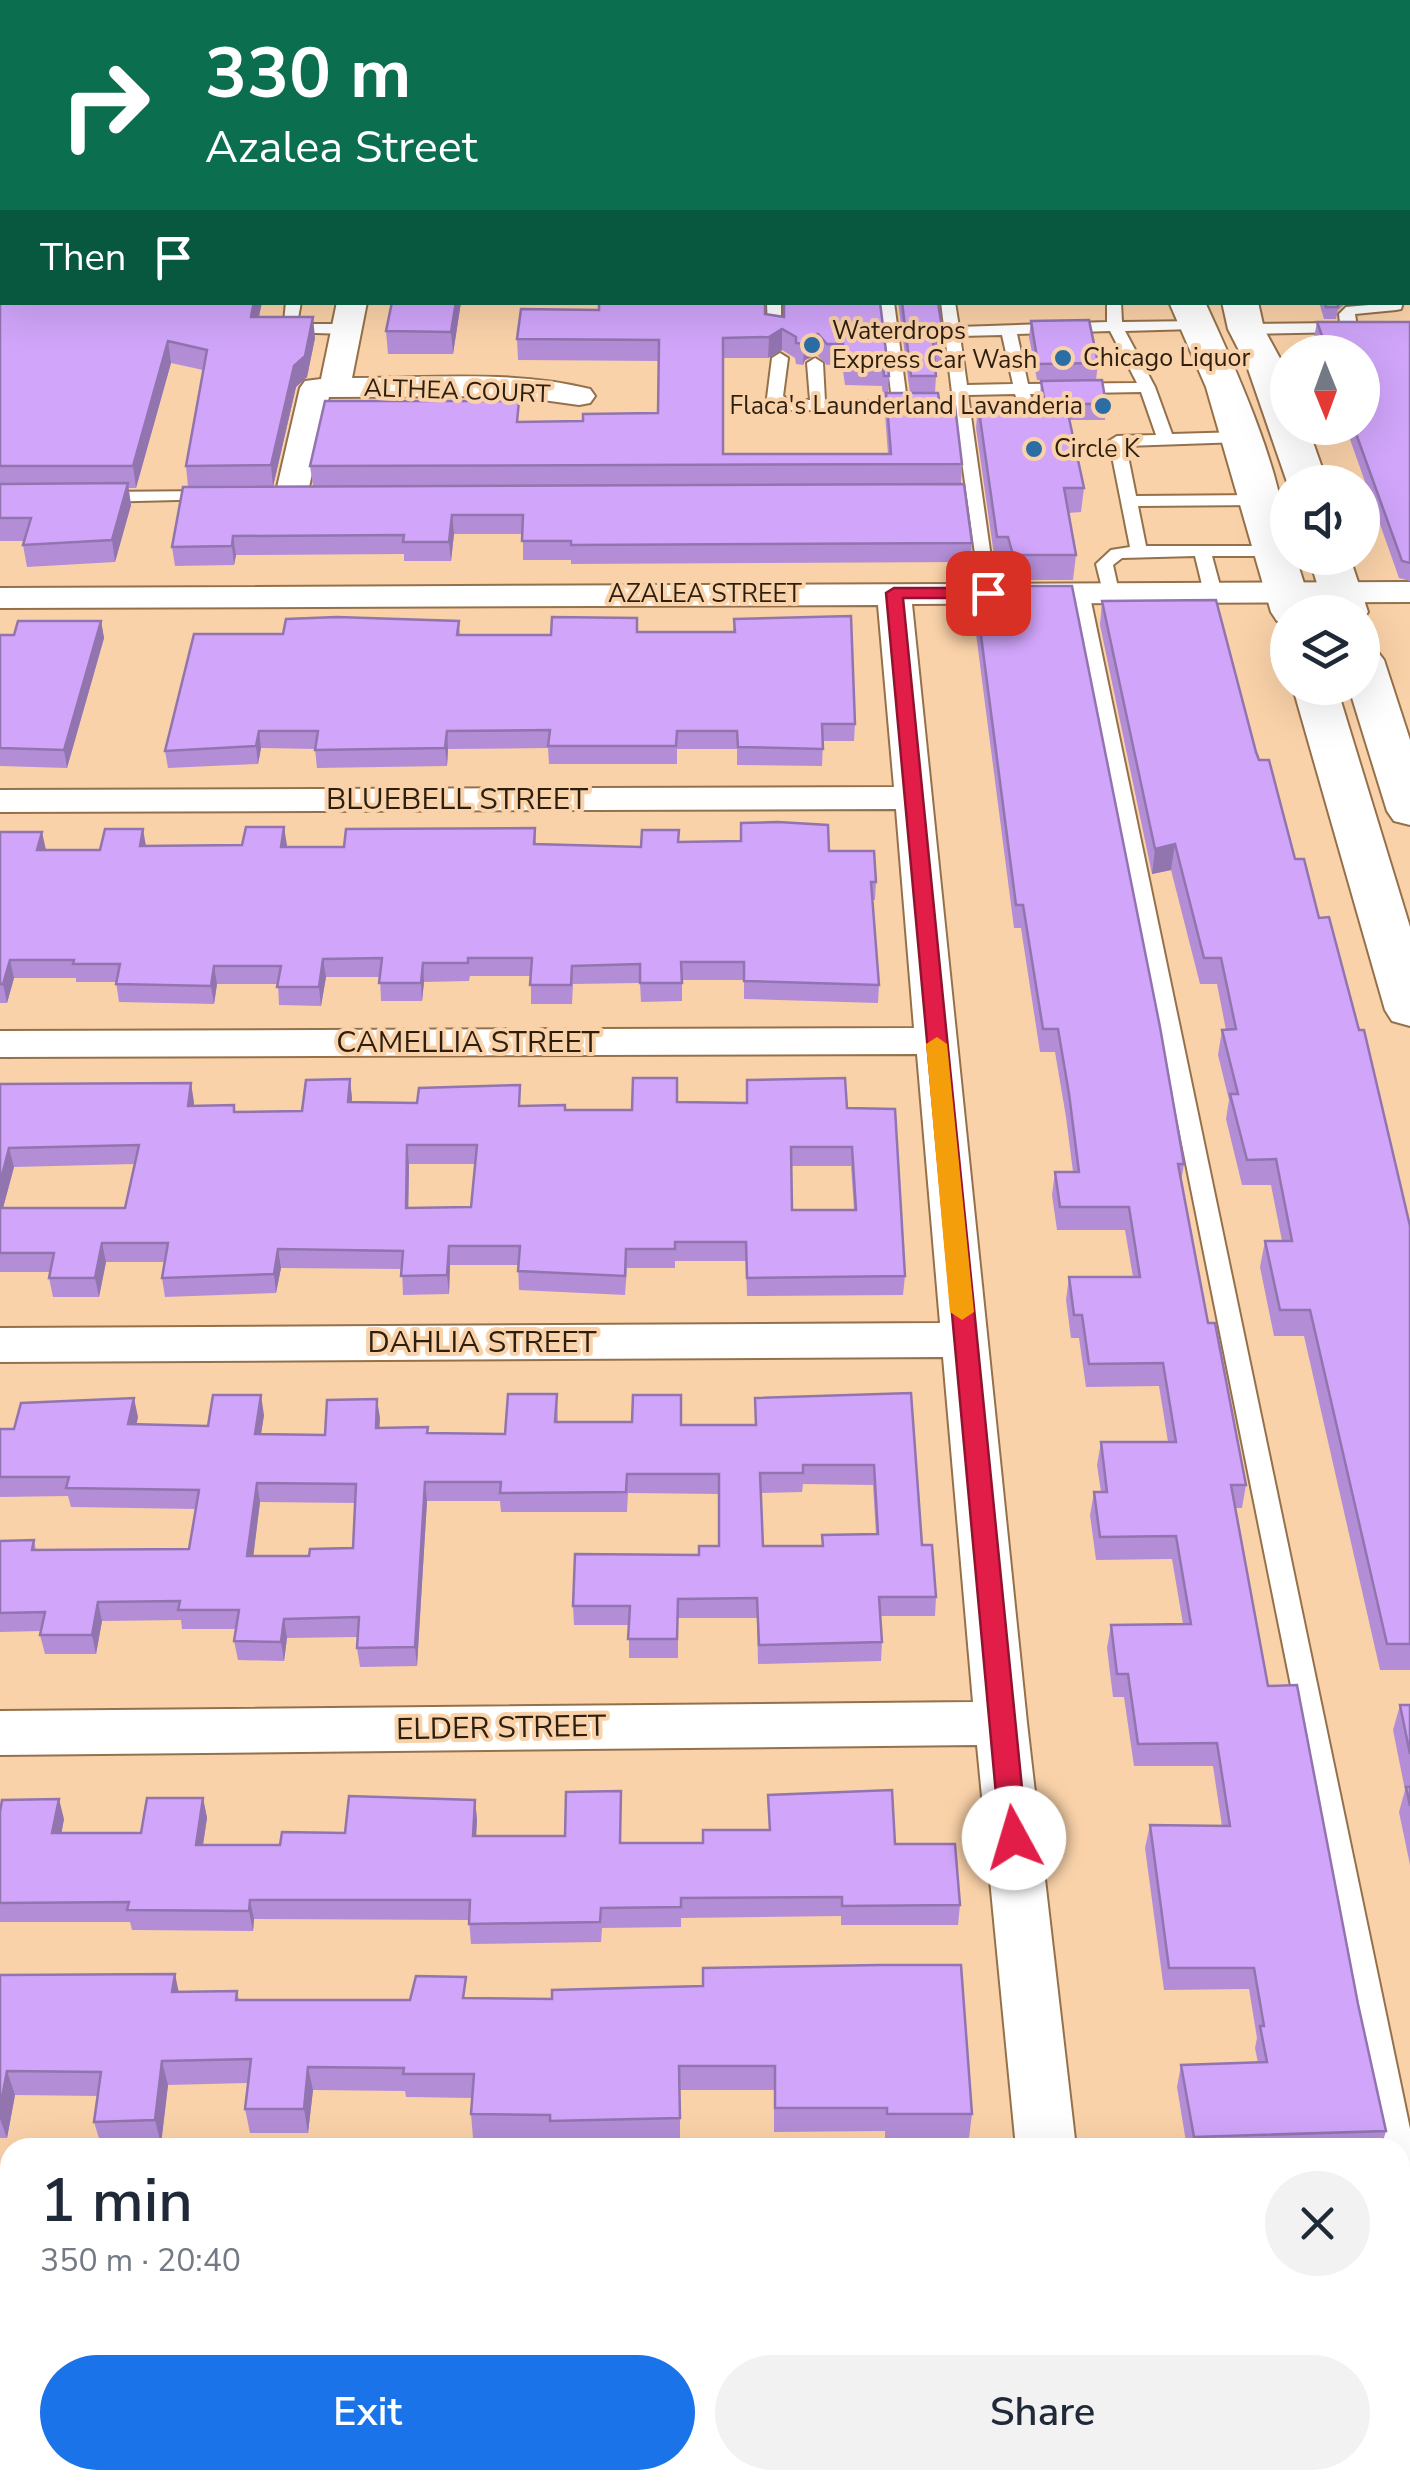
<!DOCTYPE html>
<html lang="en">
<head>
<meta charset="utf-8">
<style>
	:root { --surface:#fff; --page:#f2f2f3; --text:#1f2937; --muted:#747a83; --accent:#1a73e8 }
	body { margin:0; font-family:"Nunito Sans",sans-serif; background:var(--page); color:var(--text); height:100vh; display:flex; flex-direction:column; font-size:38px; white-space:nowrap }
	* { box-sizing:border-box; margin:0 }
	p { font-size:32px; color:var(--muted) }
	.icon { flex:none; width:55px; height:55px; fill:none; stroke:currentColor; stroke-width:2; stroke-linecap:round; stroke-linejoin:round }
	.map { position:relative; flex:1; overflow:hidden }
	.side { position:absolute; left:0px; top:2138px; width:1410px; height:352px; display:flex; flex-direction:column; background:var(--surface); border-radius:30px 30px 0 0; box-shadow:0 10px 40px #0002 }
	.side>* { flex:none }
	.top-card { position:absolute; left:0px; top:0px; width:1410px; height:305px; box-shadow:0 10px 40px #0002; background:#0b6e4f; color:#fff; overflow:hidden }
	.needle { width:65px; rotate:179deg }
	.tools { position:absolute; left:1270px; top:335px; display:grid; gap:20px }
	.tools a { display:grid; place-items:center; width:110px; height:110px; border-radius:50%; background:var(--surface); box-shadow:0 10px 40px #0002; font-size:50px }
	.pin { position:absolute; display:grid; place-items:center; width:85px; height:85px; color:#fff; margin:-42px; border-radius:20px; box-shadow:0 5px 15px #0006 }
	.me { position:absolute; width:110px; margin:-55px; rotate:354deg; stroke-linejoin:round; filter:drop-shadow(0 0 8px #0008) }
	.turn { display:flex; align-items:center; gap:35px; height:210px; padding:0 40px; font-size:45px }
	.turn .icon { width:130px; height:130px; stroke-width:2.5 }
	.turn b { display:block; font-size:70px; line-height:85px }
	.then { display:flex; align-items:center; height:95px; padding:0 40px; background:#0003; gap:20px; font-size:38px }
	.round { display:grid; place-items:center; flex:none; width:105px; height:105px; border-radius:52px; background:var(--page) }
	.overview { display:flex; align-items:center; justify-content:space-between; height:170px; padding:0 40px }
	h1 { font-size:60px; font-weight:600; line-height:75px }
	.action { display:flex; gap:20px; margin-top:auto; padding:20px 40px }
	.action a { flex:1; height:115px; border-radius:60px; background:var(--accent); color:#fff; font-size:40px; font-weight:600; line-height:115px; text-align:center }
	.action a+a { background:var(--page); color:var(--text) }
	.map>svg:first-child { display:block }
</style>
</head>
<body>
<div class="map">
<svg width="1410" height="2488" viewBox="0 0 1410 2488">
	<rect width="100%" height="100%" fill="#fad2a9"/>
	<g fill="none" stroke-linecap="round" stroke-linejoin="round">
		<g stroke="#95714b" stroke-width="4">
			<path id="lane" d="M286,302h15l-4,22h50l8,5 -8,5 -64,-2z
				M767,302h14v33l-13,-3z
				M880,302h14l13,99h46l-12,-99h14l4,25 148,-5v-20h14l1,20 77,-1 3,3 -8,5 -69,2 30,56 17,47 69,-2 8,5 -8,5 -115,4 10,50 124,-1 8,5 -8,5 -122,1 8,40h128l8,5 -8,5h-62l10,37 -9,5 -9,-5 -9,-37 -73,2 -9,7 6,27 -9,5 -6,-1 -8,-32 15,-14 19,-3 -21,-106 8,-5 39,-1 -15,-43 -111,2 2,6 -8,5 -6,-2 -3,-9 -47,1 28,198 -9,5 -6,-1 -26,-186 -169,-1 -19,-12 5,-40 8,-5 8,5 -5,38 6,4h21l-3,-37 8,-5 8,5 2,38h67zM1110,331l27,52 -109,1 -11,-50zM1002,335l11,49 -46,1 -7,-49z
				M1403,302l-2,7 -5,1 -41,4 2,13 -8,5 -103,2 -8,-5 8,-5 94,-1 -1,-9 7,-7z
				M211,491l6,2v6l-119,3 -8,-5 8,-5z
				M1080,587l9,5 321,1537v84l-10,-4v-61h-16l-313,-1556z"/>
		</g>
		<g stroke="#95714b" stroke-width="4">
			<path id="street" d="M381,0h24v2h-24z
				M1038,0h24v2h-24z
				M337,302h30l-15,76c79,0 161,-8 238,11l5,7 -5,7 -11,2 -65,-9 -185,1 -22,99 -4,7h-24l-4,-7 25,-108 5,-7 16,-2z
				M1410,582v20l-498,2 115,1119 49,425h-60l-39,-403 -977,10v-44l973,-9 -30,-345 -943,5v-34l940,-5 -23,-269 -917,3v-26l914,-3 -18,-219 -896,3v-22l894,-3 -16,-182 -878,3v-20z
				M0,2210h10v58h-10z
				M1400,2212h10v58h-10z"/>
		</g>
		<g stroke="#95714b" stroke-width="4">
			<path id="secondary" d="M1081,0h30l1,2h-30z
				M1130,0h30l1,2h-30z
				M0,209h2v20h-2z
				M1408,217h2v20h-2z
				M1169,302h36c32,70 83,180 83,256h8l17,54h-25v12l-11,-3 -6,-9 -65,-225z
				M1222,302h36l6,27 24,44v55h20l19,54h-40l-40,-116 -19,-37z
				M1309,558h41l18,54 -6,8v-8h-36z
				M1362,647l15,4 7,9 26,80v85l-16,-4 -7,-10 -38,-123h13z
				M1293,688h44l73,239v99l-18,-5 -7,-11z"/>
		</g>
		<use href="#lane" fill="#fff" fill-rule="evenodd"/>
		<use href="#street" fill="#fff" fill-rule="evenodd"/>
		<use href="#secondary" fill="#fff" fill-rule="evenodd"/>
	</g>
	<path fill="#b38ed7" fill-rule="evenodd" d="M1188,0h222v184h-2v-182h-219z
		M2,42v134h-2v-132z
		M0,221l2,81h260l-3,15 56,21 -8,39 -11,10 -23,99h40l-3,-20 210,-44 63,-1 75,-8 1,-52 -141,-1 -1,-21 248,-25 19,3 96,-15 9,74 -1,17h22l-12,-91h40l6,40 -2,21h-7l1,13 -1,17 27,71 -1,20 11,59 -2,19 -399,2v-4h-48v-26h-69l-3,27h-47v-7l-168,1 -2,10 -59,1 -3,-19 16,-60 -2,-21 17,-96 -32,-7 -35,125h-8l3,17 -16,57 -88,5 -4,-22 1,-4h-24zM782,350l13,8 1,6 7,1 2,-5 12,-5 10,10 15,-1 3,21 37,1 1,11h2v17l3,40h-165v-96h45z
		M392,302h69l-8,52h-65l-2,-23z
		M1319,302h35l-8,1 -8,7 -2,9h-12z
		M1031,321l67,42 -2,17h-59l-8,-43z
		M1317,322h93v259l-11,-3 -53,-150h16v-76h-43l-5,-14z
		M1041,381l65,23 -1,16h-35l14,68 -3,24 -13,1 8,42 -3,25h-62l-5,-18h-11l-19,-134 2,-24 51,3 12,-1 -1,-8z
		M1019,586l165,578 -3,18 27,141 38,162 -4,23h-7l33,178 90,318 28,127 -5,17h-194l-10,-61 4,-22 77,-2 -3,-15 2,-10 -8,-49 -85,1 -19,-142 5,-23 72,1 -9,-60h-79l-10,-69h-11l-6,-49 4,-23 72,-1 -11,-65 -76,1 -6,-45 4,-23h7l-4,-27 4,-23h67l-9,-56 -73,1 -7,-49h-8l-5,-38 3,-23h64l-8,-47h-68l-5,-35 3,-23h18l-7,-55 -11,-65h-15l-19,-124h-7l-39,-302 2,-21 41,-1z
		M1102,601l154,151 39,107 24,59 91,308v444h-30l-76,-334h-30l-14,-69 5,-26h17l-11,-56h-29l-16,-66 3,-19 -11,-45 4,-25h4l-9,-46h-17l-29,-114 -19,4 -52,-249z
		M734,619l121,105 -1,17h-31l-1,25 -85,-1v-16h-60v15h-128l-1,-16 -100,1 -1,17 -130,2 -2,-19 -54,-1 -3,16 -90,4 -3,-17 118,-117 176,-13 1,14 273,-3z
		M101,621l3,17 -37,130 -67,-2v-131h14z
		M284,827l2,20h58l191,-19 1,16 105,3 38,-5 150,9 47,31 -1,18h-3l7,85 -1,18 -134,-4v-19h-62v21l-41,1 -1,-19 -67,1 -1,20h-41v-28h-61l-1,5 -45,1 -2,19h-41l-1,-24h-54l-5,29 -42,-1 -1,-21h-61l-3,20 -95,-2 -3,-20h-40v-4h-62l-7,25h-7v-171l46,18h54l46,-4 96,-1z
		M350,1079l2,23 169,4 44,4h67l45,-8 170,6 58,168 -2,19 -156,1 -1,-35h-71v7h-48l-2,27 -106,-5 -1,-25h-68l-1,29 -46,1 -1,-26 -121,-1 -5,25 -111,4 -3,-19 2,-16h-58l-7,35h-46l-4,-19 1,-6h-50v-188l194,18v4l42,6 66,-1zM135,1164l-10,44h-122l11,-41zM409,1164h66l-4,43 -63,1zM791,1166h60l3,44h-62z
		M911,1393l11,152 14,52 -1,19h-55l2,26 -1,19 -123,3 -1,-46h-79v40h-49v-33h-55l-1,-19 146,-60v-52l-91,-1 -1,19h-126l-1,-11h-73l-10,165 -57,1 -3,-19 1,-11 -71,1 -3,23 -46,-1 -4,-19 2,-12h-54l-1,-9 -79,1 -6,33h-51l-5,-19 1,-4 -41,1v-91l34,-1 2,10 153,-1 7,-40 -125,-2 -3,-11 -68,1v-68l138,-12 -2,8 72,1 56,-11 -3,19 64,1 55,-17 -1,10 49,5 77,1 52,-40 1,28 197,3zM803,1484l70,1 3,49 -54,1v11h-59l-3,-53 42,-1zM260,1502l95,1 -2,45 -44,8h-56z
		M1400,1705h10v160l-11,-53 6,-22 -12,-60z
		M621,1791v52h82l66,-13 -1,-35 127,49 65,61 -2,20h-117v-9l-160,2v9l-79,1 -1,14 -130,2 -2,-24 -215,-1 -1,12 -121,-1 -2,-8h-130v-110l64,7 -3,14h80l62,-35 4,20 -4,27h77l65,-12 130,-33 2,20 -1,16h89z
		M0,1975l179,17 58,-1 2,9 313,-1 420,115 -3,24h-84v-7l-111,1v-42h-94v52l-129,3v-6l-78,-1 -2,-24 1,-16 -66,-1 -1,-6 -92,-1 -5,43h-58l-5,-24 3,-26 -80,2 -7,59 -60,1 -7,-23 4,-26 -83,-1 -8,43h-7z
		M10,2361v24l-3,17 1393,78 10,-87v95h-1410z"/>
	<path fill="#9274af" d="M254,302h8l-8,36 -3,-21z
		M456,302h5l-8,52 -2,-22z
		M313,317l2,21 -8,39 -11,10 -23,100 -2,-22 23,-99z
		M782,329v21l-14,8 1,-21z
		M818,334l-1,21 -12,5 -2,5 1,-21 2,-5z
		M168,341l3,22 -35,125 -3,-22z
		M128,483l3,22 -16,57 -3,-22z
		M452,515l2,19 -3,27 -2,-19z
		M233,536l3,19 -2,10 -2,-19z
		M101,621l3,17 -37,130 -3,-18z
		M259,731l2,17 -3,16 -2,-18z
		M447,731l1,18 -1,17 -2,-18z
		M284,827l3,18 -4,20 -2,-18z
		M143,829l3,17h-6z
		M42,832l4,18h-9z
		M1175,844l-4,26 -19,4 3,-25z
		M323,959l3,18 -5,29 -2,-19z
		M10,960l4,18 -7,25 -4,-19z
		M423,963l1,19 -2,19 -1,-18z
		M214,966l3,18 -3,20 -3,-18z
		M350,1079l2,19 -2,23 -2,-19z
		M191,1083l3,19 -2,23 -4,-19z
		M407,1145l2,19 -1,63 -2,-19z
		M9,1148l5,19 -14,52v-36z
		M102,1243l4,19 -7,35 -4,-19z
		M449,1246l1,19 -1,29 -2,-19z
		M278,1249l3,19 -5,25 -2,-19z
		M261,1395l3,20 -6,38 -3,-19z
		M134,1398l4,19 -6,27 -4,-20z
		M377,1399l3,19 -2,29 -2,-19z
		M425,1482l2,19 -10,165 -2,-19z
		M257,1483l3,19 -9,73 -4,-19z
		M98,1602l4,19 -6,33 -4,-19z
		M284,1619l3,19 -3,23 -3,-19z
		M203,1798l4,20 -7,46 -4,-19z
		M59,1799l5,20 -6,34 -6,-20z
		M475,1800l2,20 -2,36 -2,-20z
		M250,1900l4,19 -1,12 -4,-20z
		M175,1974l5,24 -8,-6z
		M162,2061l6,24 -7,59 -6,-24z
		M308,2067l5,23 -5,43 -4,-24z
		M7,2071l8,24 -8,43 -7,-19v-11z
		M4,2345l6,16v24l-7,40 -3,-7v-51z"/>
	<path fill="#d0a5fa" stroke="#9274af" stroke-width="2.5" fill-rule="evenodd" d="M0,0h92l-1,2h-89v30v-9l-2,1z
		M184,0h165v2h-166z
		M436,0h596v2h-596z
		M1198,0h212v55h-1l1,46 -1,-1 -1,15 2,1v47h-2v-161h-209z
		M2,42v117h-2v-45h2v-13h-2v-57z
		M0,221h2v81h252l-3,15h62l-8,39 -11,10 -23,99 -85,1 21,-116 -39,-9 -35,125h-133z
		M392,302h64l-5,30 -65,-1z
		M599,302h166v12l19,3v-15h96l9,74h-5l-1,-11 -38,-1 -2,-20h-16l-9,-10 -12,5 -2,5 -8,-1v-6l-14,-8 -13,8 -46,1v116h168l-5,-61h52l2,13h15l7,58 -652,2 15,-65h194l-2,21 66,-1v-7l75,-1 1,-73 -142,-1 4,-30 78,1z
		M902,302h36l6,40h-11l3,34h-25z
		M1324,302h14v5h-12z
		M1089,320l9,43 -60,1 -7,-43z
		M1317,322h93v241l-8,-2 -48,-133h8v-76h-34z
		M1102,380l4,24h-61l-4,-23z
		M978,404l51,3 37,-3 18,84h-20l12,67h-63l-5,-18h-11z
		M128,483l-16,57 -89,5 8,-27h-31v-34z
		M964,484l8,59 -401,2v-4h-49l1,-26h-71l-3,27h-46l1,-7 -171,1 -1,10 -60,1 11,-60z
		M1019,586h53l88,441 24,137h-6l30,159h7l31,162h-15l37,201 29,-1 61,319 28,127 -192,6 -13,-72 86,-3 -7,-36h4l-10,-58h-85l-19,-143 80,1 -13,-83 -79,1 -10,-70h-11l-6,-49 80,-1 -15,-88 -76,1 -6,-45h13l-6,-50h75l-13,-79 -74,1 -7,-49h-8l-5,-38h71l-11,-70h-69l-5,-35h24l-10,-78 -11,-65h-15l-20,-124h-7l-39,-300 47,-1z
		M1216,600l40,152 3,8h10l26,99h9l15,59 10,-1 30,113h5l46,196v418h-23l-77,-334h-30l-15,-69h27l-16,-82 -29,1 -17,-66h8l-16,-64 14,-1 -15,-71h-17l-29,-114 -20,5 -53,-248z
		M851,616l4,108h-33l1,25 -85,-2 -1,-16h-60l-1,15h-128l2,-16 -103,1 -2,17 -130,2 3,-19h-59l-3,15 -91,5 29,-117h89l3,-15 51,-2 122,4 -2,14h94l1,-18 85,1v14h98l-1,-13z
		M18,621h83l-37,129 -64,-2v-113h14z
		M778,822l50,3 1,26h45l2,31h-5l8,103 -135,-4v-19h-63l1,21h-42v-19l-68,2 -1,19h-41l2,-27h-64v5h-45l-2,20h-42l3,-25 -59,1 -4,28h-42l4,-21h-67l-3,20 -95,-2 4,-20h-47l1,-4h-64l-7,24h-3v-152h42l-5,18h63l5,-21h38l-3,17 102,-1 4,-18h38l-3,20h63l2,-18 189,-1 -1,16 107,3 1,-17h37l-1,12 63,-1v-18z
		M633,1078h44v24l70,1v-23l98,-2 2,30 48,1 10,167 -158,2 -1,-36h-71v7h-49l-1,27 -107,-5 2,-25h-71l-2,29 -46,1 2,-25 -125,-2 -4,25 -112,4 6,-35h-66l-7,35h-46l5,-25h-54v-45h125l14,-63 -130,3 -9,35v-99l191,-1 -3,23 46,-1v7l68,-1 4,-31 44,-1 -2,23 69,1 2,-15 101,-3 -1,21 46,-1v5h67zM407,1145h70l-6,62 -65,1zM791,1147h61l4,63h-64z
		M911,1393l11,152h10l4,52h-57l3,45 -123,3 -2,-47 -79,1 -1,40h-49l2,-33h-57l2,-52 124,1v-9h20v-72h-92l-1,18 -126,1 1,-11h-76l-10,165 -58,1 2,-31 -75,2 -3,23 -47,-1 5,-31h-61l2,-9 -82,1 -6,33h-52l5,-23 -45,1v-72l34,-1 -2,10 157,-1 10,-59 -133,-2 3,-11h-69v-48h14l7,-26 113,-5 -6,26 80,2 5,-31h48l-6,39 70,1 2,-35 50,-1 -1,29 52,-1 -1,6 78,1 3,-40h49l-2,28h77l1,-27h48v30h75l-1,-27zM803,1465h71l4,69 -56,1 1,11h-60l-3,-73h43zM257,1483l99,1 -3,64 -43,1 -1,7h-62z
		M1400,1705h10v49z
		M1406,1787h4v19z
		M892,1790l3,54h60l5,61 -118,1v-9l-161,1v9l-80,1 -1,14 -131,2 1,-24h-220l-1,11 -122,-1 2,-8 -129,1v-91l2,-12 57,-1 -7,34h89l6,-35h56l-7,47h84l2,-13 63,1 4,-37 126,4 -2,36h92l1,-44 55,-1 -1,52h83v-13h67l-2,-35z
		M880,1965h81l11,149h-85v-6h-112v-42h-96l1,52 -130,3v-6l-79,-1 3,-40h-71l1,-6 -96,-1 -4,42h-59l6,-50 -89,2 -7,59 -61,2 7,-50 -94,-1 -7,37v-133l175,-1 -3,18 65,-1 -1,9h174l6,-24 50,1 -3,21 89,1v-9l151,-4v-18z
		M0,2345h4l-4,22z
		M1410,2393v86h-10v-85z
		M0,2402h10v78h1377l-112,5v3h-467v-4l-113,2v2h-695z"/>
	<path fill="#e11d48" stroke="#92132f" stroke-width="2.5" d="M894,588h94l8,5 -8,5h-85l124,1240 -4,9 -9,3 -10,-3 -4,-9 -114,-1245z"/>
	<path fill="#f59e0b" d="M937,1037l10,7 27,268 -12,8 -12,-8 -24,-268z"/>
	<g fill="#2c6ea4" stroke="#fad2a9" stroke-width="4">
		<circle cx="812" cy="345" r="10"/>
		<circle cx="1063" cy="358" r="10"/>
		<circle cx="1103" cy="406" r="10"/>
		<circle cx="1034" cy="449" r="10"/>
	</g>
	<g text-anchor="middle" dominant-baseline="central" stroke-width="8" stroke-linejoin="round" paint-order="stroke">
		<g font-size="25" fill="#2d1f0f" stroke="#fad2a9" text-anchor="start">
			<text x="832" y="331">Waterdrops<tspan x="832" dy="29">Express Car Wash</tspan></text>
			<text x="1083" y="358">Chicago Liquor</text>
			<text x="1083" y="406" text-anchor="end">Flaca's Launderland Lavanderia</text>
			<text x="1054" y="449">Circle K</text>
		</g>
		<g font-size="25" fill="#2d1f0f" stroke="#fad2a9">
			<text transform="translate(457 391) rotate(2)">ALTHEA COURT</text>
			<text x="705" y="594">AZALEA STREET</text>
		</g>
		<g font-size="30" fill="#2d1f0f" stroke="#fad2a9">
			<text x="457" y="799">BLUEBELL STREET</text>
			<text x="468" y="1042">CAMELLIA STREET</text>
			<text x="482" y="1342">DAHLIA STREET</text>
			<text transform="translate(501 1728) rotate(-1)">ELDER STREET</text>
		</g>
	</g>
</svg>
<div class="tools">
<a><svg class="needle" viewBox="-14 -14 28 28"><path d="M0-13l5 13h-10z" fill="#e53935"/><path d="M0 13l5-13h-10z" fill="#747a83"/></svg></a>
<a><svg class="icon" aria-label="sound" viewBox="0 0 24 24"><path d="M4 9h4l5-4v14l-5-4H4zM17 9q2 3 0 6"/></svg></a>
<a><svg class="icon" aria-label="layers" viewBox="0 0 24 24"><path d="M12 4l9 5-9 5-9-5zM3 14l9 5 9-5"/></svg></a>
</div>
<div class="pin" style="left:988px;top:593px;background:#d93025"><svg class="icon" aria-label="arrive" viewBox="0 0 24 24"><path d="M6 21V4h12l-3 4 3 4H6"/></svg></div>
<svg class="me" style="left:1014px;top:1838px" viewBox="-20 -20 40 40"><circle r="19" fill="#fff"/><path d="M0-13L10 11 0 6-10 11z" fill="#e11d48"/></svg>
<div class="top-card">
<div class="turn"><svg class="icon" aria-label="right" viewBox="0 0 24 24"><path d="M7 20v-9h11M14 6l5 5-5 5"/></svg><div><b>330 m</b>Azalea Street</div></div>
<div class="then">Then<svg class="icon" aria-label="arrive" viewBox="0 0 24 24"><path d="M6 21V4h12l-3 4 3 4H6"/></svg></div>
</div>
<section class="side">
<div class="overview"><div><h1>1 min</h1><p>350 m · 20:40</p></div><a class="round"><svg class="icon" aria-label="close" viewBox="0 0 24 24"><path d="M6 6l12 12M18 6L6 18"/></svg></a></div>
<div class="action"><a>Exit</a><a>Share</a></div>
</section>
</div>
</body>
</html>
